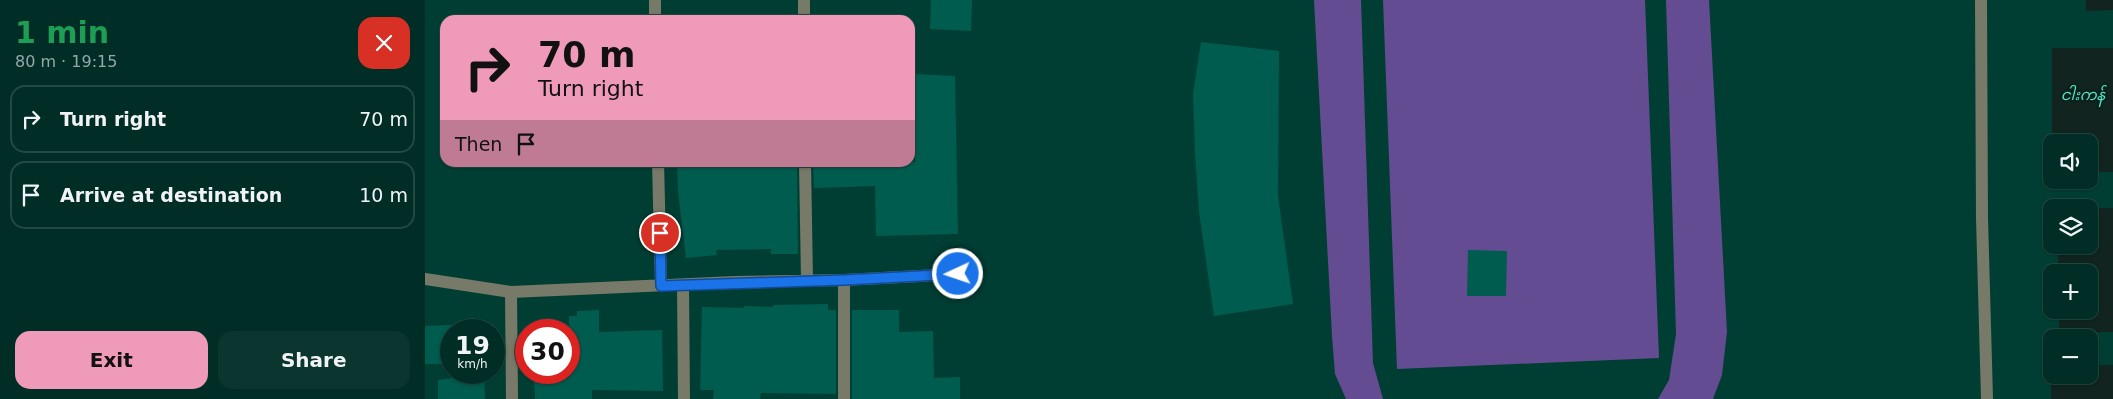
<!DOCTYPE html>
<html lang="en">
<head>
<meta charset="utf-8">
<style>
	:root { --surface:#002e27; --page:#0a362f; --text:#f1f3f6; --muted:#95a8a7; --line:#224a44; --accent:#ef9ab8 }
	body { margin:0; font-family:"DejaVu Sans","Noto Sans Myanmar",sans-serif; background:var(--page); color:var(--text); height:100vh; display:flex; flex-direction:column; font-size:19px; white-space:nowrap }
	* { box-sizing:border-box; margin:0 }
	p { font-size:16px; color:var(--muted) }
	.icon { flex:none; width:28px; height:28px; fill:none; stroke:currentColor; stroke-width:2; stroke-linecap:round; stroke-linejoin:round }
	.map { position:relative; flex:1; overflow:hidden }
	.panel { display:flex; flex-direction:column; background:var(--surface); width:425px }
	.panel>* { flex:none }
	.guide { position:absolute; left:15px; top:15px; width:475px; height:152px; border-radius:15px; box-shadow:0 1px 4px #0004,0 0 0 1px var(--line); background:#ef9ab8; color:#111; overflow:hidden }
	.controls { position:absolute; left:1618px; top:134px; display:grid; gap:10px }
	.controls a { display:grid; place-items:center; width:55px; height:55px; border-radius:10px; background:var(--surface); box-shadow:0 1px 4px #0004,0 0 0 1px var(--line); font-size:25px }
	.speed { position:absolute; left:15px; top:319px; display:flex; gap:10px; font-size:25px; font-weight:700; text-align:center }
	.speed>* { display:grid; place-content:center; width:65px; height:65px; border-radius:50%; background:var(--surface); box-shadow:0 1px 4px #0004,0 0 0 1px var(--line); line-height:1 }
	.speed small { font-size:12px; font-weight:400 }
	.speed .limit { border:8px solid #d22; background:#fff; color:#111 }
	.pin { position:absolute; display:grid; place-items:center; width:42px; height:42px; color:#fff; margin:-21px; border:2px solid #fff; border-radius:50%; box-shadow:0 1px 5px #0007 }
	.me { position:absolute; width:55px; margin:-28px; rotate:267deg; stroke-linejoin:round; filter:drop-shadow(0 0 4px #0008) }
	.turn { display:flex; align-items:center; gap:18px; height:105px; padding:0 15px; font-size:22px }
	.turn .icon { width:65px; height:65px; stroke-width:2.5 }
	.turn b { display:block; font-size:35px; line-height:42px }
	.then { display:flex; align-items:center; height:48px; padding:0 15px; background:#0003; gap:10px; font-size:19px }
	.round { display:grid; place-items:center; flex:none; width:52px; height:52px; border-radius:15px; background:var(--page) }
	.head { display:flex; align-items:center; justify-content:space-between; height:85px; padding:0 15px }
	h1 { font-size:30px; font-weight:800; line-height:38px; color:#1e9e55 }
	.button { display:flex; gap:10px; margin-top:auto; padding:10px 15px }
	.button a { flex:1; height:58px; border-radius:15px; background:var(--accent); color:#111; font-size:20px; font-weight:800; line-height:58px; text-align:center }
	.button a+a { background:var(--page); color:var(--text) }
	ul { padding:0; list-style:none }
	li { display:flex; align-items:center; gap:15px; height:68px; margin:0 10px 8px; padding:0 5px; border:2px solid var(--line); border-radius:15px }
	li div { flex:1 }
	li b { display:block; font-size:19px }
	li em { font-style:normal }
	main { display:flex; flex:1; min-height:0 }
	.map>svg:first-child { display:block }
</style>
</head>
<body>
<main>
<section class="panel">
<div class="head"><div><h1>1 min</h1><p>80 m · 19:15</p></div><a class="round" style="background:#d93025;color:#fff"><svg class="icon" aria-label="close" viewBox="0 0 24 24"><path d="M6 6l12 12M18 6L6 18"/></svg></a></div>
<ul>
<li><svg class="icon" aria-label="right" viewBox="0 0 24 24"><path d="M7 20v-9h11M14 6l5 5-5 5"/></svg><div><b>Turn right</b></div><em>70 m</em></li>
<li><svg class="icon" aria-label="arrive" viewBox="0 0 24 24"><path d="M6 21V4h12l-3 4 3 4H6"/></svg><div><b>Arrive at destination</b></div><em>10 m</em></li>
</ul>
<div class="button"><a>Exit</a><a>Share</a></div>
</section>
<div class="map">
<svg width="1688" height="399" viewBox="0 0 1688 399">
	<rect width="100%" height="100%" fill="#003e34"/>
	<path fill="#634c91" d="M889,0h47l12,363 10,36h-37l-11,-25 -3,-38z
		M958,0h262l14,358 -262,11z
		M1241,0h43l18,332 -5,43 -9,24h-55l11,-19 7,-46z"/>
	<path fill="#11241f" d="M1661,0h27v10l-27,1z
		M1627,48h61v124h-24v-30h-37z
		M1664,208h24v124l-54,1v-23h30v-38h-31v-27h31z
		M1626,365v10h38v-10h24v34h-62z"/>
	<path fill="#005c4e" d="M506,0h41l-1,31 -41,-2z
		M776,42l78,9 -1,145 15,108 -79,12 -15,-104 -4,-59 -2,-59z
		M487,74l43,2 3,158 -82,2 -1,-50 -61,2 -1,-23 102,-3z
		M252,162h107v4l13,-1 1,89h-27v-5l-55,1 1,5 -31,3 -8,-66z
		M1043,250l39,1 -1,45h-39z
		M403,304v6h8v84l-75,-1 -1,6h-47l1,-9h-14l2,-83 42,1v-2l29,1v-2z
		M174,310v22l63,-2 1,61 -71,-1v9h-57l-1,-27h35v-56h8v-5z
		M427,310h47v22l34,-1 1,47 26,-1v22h-108z
		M26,325v39h-26v-38z
		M59,374l1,25h-47v-19z"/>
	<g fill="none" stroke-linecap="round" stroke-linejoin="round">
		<path stroke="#777a68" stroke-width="12" d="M230,0v20
			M379,0v20
			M1556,0l1,218 5,181
			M233,162l3,123
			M380,162l2,118
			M0,279l86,13 224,-10 109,-2 114,-6
			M258,285l1,114
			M86,292l1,107
			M419,399v-119"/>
	</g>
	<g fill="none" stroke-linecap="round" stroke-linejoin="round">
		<g stroke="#114b97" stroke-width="12">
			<path id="route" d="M235,233l1,53 183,-6 114,-6"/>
		</g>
		<use href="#route" stroke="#1a73e8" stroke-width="9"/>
	</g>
	<g text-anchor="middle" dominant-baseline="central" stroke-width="5" stroke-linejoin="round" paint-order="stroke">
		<g font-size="15" font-style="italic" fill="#55e3c6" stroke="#0a211c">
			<text x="1658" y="95">ငါးကန်</text>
		</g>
	</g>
</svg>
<div class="controls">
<a><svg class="icon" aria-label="sound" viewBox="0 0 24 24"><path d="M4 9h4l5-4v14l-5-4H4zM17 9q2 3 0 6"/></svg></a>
<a><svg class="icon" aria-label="layers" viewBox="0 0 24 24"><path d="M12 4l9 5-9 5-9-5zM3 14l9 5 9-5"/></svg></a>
<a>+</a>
<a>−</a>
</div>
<div class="speed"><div>19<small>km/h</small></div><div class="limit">30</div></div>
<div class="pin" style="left:235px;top:233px;background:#d93025"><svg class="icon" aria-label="arrive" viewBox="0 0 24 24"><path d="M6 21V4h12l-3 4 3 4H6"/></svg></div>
<svg class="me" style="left:533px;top:274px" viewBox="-20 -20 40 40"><circle r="17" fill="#1a73e8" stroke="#fff" stroke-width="3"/><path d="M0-11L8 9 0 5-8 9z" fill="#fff"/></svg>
<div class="guide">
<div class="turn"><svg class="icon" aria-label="right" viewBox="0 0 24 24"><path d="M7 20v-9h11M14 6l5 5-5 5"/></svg><div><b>70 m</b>Turn right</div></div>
<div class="then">Then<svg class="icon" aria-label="arrive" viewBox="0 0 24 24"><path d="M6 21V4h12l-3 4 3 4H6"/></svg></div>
</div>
</div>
</main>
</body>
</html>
